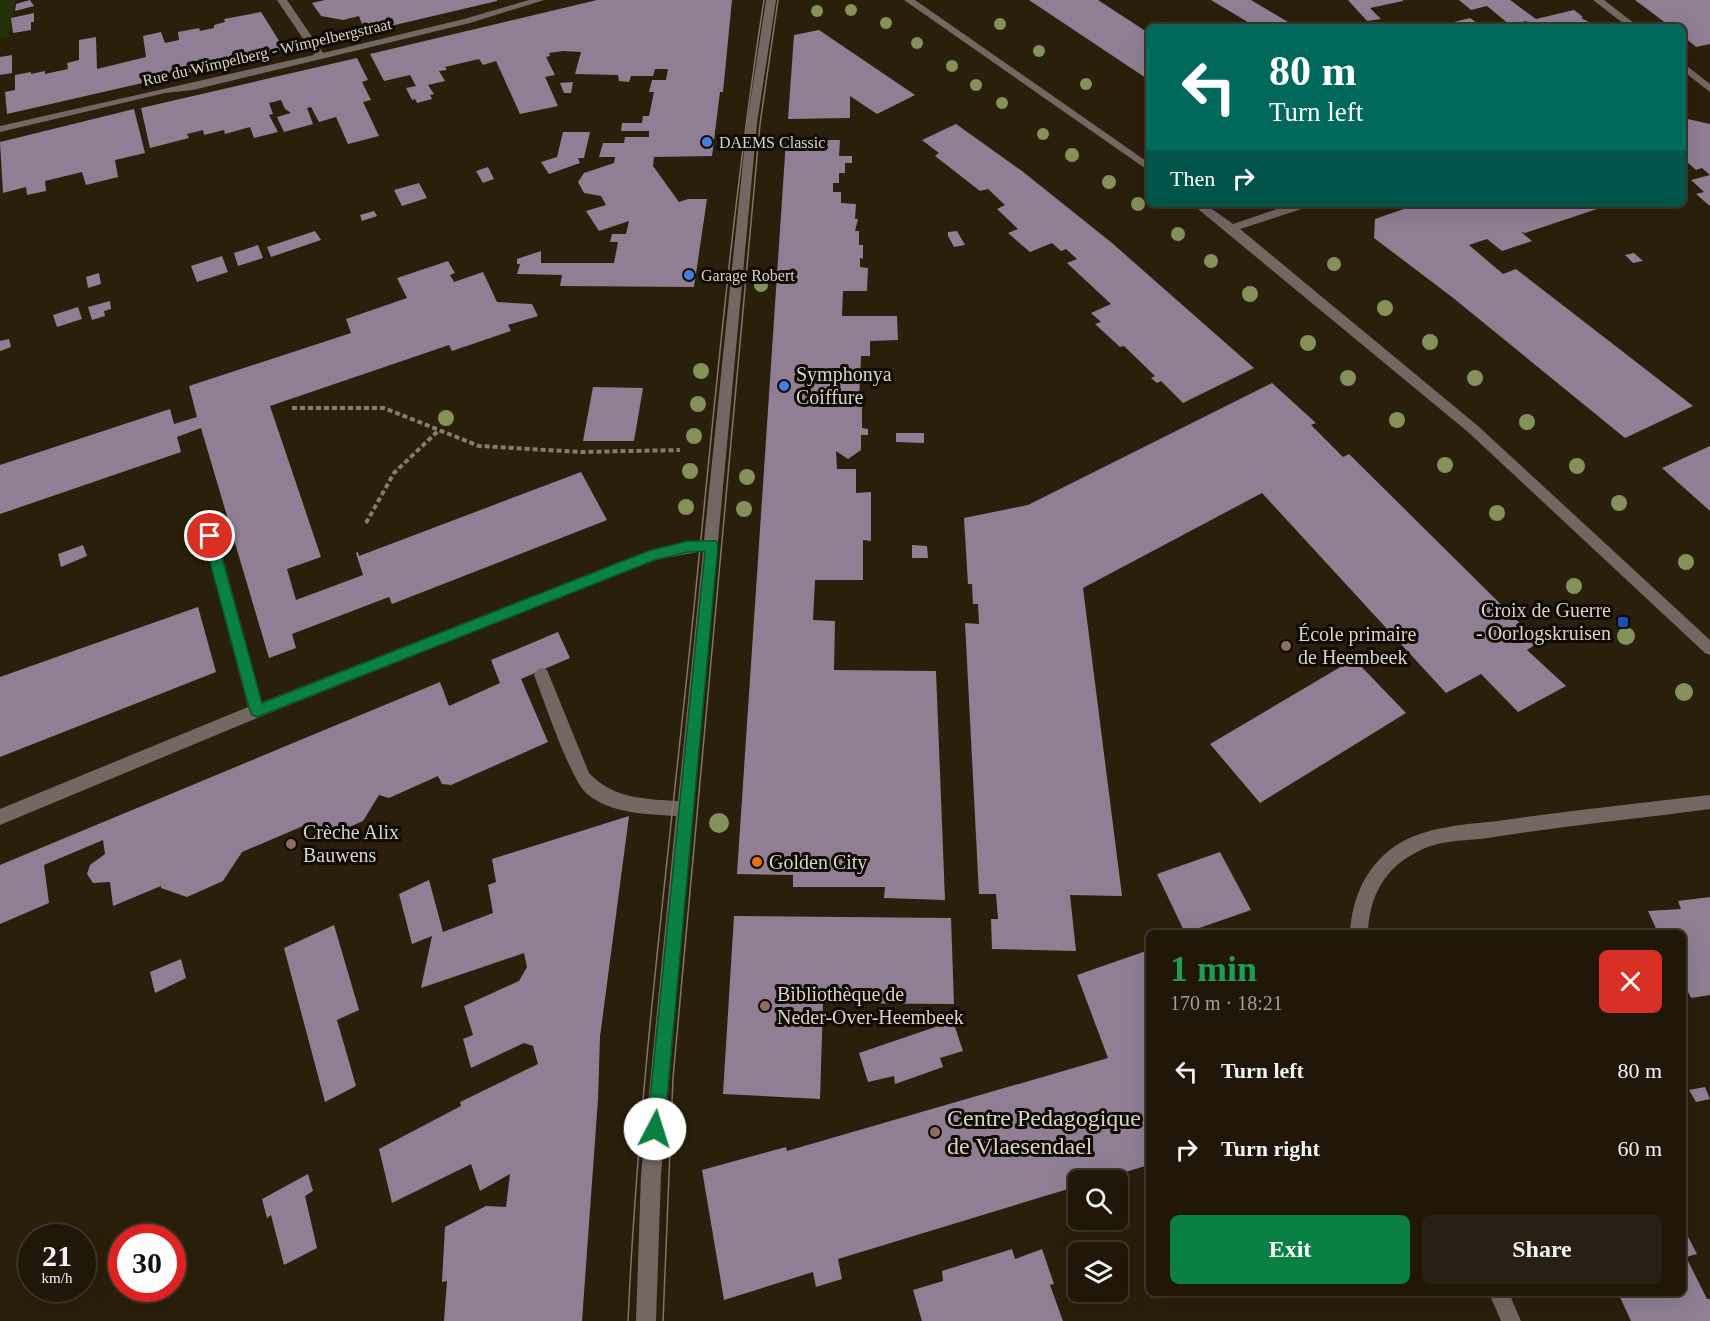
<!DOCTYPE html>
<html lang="en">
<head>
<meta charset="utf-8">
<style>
	:root { --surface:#201708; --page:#282012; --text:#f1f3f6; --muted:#a29f9c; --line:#3d3629; --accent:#0b8043 }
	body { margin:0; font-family:"Times New Roman",serif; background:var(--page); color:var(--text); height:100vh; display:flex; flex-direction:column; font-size:22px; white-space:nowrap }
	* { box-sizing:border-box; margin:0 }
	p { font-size:20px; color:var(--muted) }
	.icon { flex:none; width:33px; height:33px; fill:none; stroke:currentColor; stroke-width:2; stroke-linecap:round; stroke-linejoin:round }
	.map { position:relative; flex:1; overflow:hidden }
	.drawer { position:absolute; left:1146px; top:930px; width:540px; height:366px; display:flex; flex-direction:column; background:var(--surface); border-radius:9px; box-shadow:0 6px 24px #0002,0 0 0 2px var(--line) }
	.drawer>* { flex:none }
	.top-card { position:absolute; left:1146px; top:24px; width:540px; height:183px; border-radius:9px; box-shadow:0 6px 24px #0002,0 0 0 2px var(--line); background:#00695c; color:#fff; overflow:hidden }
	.fabs { position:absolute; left:1068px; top:1170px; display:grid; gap:12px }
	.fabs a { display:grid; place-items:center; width:60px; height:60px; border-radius:9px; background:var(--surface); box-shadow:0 6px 24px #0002,0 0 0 2px var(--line); font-size:30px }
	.speed { position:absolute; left:18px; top:1224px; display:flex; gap:12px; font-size:30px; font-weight:700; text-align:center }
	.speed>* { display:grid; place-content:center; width:78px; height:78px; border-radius:50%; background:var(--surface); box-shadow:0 6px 24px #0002,0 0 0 2px var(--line); line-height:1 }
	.speed small { font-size:15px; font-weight:400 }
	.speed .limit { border:9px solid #d22; background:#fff; color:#111 }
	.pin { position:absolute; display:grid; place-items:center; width:51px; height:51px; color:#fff; margin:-26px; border:3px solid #fff; border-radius:50%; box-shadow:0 2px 6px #0007 }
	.me { position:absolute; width:66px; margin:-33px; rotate:5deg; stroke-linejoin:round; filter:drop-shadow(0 0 4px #0008) }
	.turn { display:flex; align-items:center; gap:21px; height:126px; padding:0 24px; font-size:27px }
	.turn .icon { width:78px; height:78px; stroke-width:2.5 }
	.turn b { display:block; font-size:42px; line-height:51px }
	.then { display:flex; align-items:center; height:57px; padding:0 24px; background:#0003; gap:12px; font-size:22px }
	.round { display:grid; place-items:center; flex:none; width:63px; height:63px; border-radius:9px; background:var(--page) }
	.summary { display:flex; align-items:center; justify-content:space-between; height:102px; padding:0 24px }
	h1 { font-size:36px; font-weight:700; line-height:45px; color:#1e9e55 }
	.action { display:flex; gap:12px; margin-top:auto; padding:12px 24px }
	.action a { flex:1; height:69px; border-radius:9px; background:var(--accent); color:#fff; font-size:24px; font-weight:700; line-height:69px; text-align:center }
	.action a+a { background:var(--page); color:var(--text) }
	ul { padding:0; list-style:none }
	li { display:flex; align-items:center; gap:18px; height:78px; padding:0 24px }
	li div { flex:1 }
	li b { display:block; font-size:22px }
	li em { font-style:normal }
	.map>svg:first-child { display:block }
</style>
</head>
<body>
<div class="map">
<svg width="1710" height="1321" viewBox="0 0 1710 1321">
	<rect width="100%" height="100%" fill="#2a1f0b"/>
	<path fill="#243109" d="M0,0h15l-6,37 -9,2z"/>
	<path fill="#907f94" d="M30,0l4,6 -19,5 1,-7z
		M325,0h172v1l-132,31 -6,-16 -16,4 -22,-4 -9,-13z
		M597,0h135l-9,92h-3l-8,64 -58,1 -1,9 26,36 9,-3h19l-13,88 -134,-1 2,-11 -45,-1 3,-10h-3v-5l24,-8v12h73l4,-21h-8l2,-8h14l3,-13 -30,10 -13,-20 20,-6 -5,-9 -17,-3 -6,-11 6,-9 30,-10 1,-6h-16l4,-14h21l1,-6h24v-6h-28l1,-8h20l1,-7h6l5,-24h-5l3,-12h14l2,-11h-13l-2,7h-22l-2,6 -10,-1 -1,-6 -43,-1 6,-22 -18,-1 -14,2 1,3 -4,1 9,18 -10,2 13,29 -38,8 -24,-53 -13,4 -4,-6 -34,8 2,3 -8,1 6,10 -17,4 6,9 -4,1 2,4 -15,4 -2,-4 -3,1 -6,-12 10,-2 -6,-11 -26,6 -14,-27z
		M1029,0h69l49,32 2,-2v50z
		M1211,0h40l42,25 5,-3 9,5h-51z
		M1348,0h55v1l-33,7 11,11 -14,2z
		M1459,0h51l26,19 38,-9 9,7 -2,1 18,9h-65l-8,-6 -16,4 -23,-19 -16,4z
		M1635,0h75v44l-14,3 -13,-11v-9h-12z
		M261,12l22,35 -5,5 -271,62 -2,-22 10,-2v-15l16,-3v2l14,-3v3l23,-5 -1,-6 12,-3v-20l17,-3 1,32 49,-12 -3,-21 18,-4 4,11 14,-3 -1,-8 21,-4 1,3 14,-3v-3l11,-3 -1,-3z
		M34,13v9h-3v8l-18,3 -2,-15z
		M1470,18l13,9h-23l-6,-5z
		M819,30l96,65 -38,19 -27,-18v22l-62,1 6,-84z
		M12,55v18l-12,2v-18z
		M357,58l11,22 -6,2 9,18 -8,2 16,34 -31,8 -12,-27 -17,5 -8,-15 -4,1 6,16 -29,8 -7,-15 14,-4 -6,-4 -4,-9 -12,3 4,11 -4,1 9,17 -24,6 -4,-11 -25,7 -1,-4 -20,5 -1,-5 -16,4 2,4 -39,10 -9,-40z
		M573,82l-2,11h-7l-4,-10z
		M134,109l11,44 -30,7 3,17 -32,8 -4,-13 -37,9 1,10 -19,4 -1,-8 -23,6 -3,-51z
		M1683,118l27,6v82l-14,-12 8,-2 -13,-12 19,-5 -8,-7 -6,2 -9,-8 -4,1z
		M956,124l66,47 90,72 142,125 -71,35 -22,-22 -4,2 -6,-5 4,-2 -31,-30 -4,1 -25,-23 6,-2 -10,-9 20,-9 -44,-41 10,-4 -11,-10 -5,2 -9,-8 -22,9 -22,-19 10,-4 -21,-20 8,-4 -17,-16 -8,2 -45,-35 4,-3 -17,-13z
		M563,132h27l-6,26h-6l2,5 -31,11 -8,-12 16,-5z
		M786,140h54l-1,16h13v7h-7v10h-6v10h-6v9h8v11l15,1 -1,15h3l-3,12h4v14h4v14l-3,-1v9l8,1 -1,23h-24l-1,25h55l1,24 -28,1v15h-9l-2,46 3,1v25l6,1v6h-7v15l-13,9 -12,-8 1,18h19v24l15,-1v49l-8,-1v40h-48l-2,40 22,1 -1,49 102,1 9,229 -61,-2 1,-11h-92v-12l-56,-1z
		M488,167l6,12 -11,4 -7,-12z
		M419,183l8,15 -25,8 -8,-16z
		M1418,204h194l-87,29 -4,-1 11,9 -30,10 -15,-12 -18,6 34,29 13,-5 177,137 -68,32 -173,-141 -78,-59 1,-19z
		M374,211l3,5 -15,5 -2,-6z
		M315,231l6,9 -50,17 -4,-10z
		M957,231l8,14 -11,2 -6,-11v-4z
		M258,245l5,13 -25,8 -4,-13z
		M1634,253l9,8 -10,2 -8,-8z
		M222,256l6,16 -31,10 -6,-16z
		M448,261l7,12 -5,2 4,7 29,-10 14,30 35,2 6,12 -30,9 3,6 -59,20 -3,-6 -179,61 51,151 -34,12 9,31 67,-25 -7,-22 2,-1 1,4 222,-84 26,48 -215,84 -3,-7 -97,37 4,14 -27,10 -68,-230 -24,9 4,15 -181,62v-49l170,-56 4,15 23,-7 -8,-31 162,-53 -5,-14 61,-21 -10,-20z
		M99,273l2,11 -13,4 -2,-11z
		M110,301l1,8 -7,2 1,5 -13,4 -4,-13z
		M78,307l4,12 -25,8 -4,-12z
		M9,339l2,8 -11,4v-10z
		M1272,383l44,40 -5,2 32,32 6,-3 190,188 -12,8 39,36 -48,26 -37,-38 -35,19 -184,-200 -179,95 39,308 -52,-1 6,56 -84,-2 -1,-30h7l-2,-25h-17l-14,-271 14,1 -1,-20h-5l-1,-20h-4l-4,-66 64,-13z
		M593,387l50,1 -9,53h-51z
		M896,433h28v10l-28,-1z
		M1710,446v65l-48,-43z
		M83,545l4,11 -26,11 -3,-13z
		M912,545l15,1 1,12h-16z
		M198,607l18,65 -216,85v-80z
		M558,632l12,26 -49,21 27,63 -97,43 -9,-1 -4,-8 -49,22 -10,-3 -16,26 -32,14 -28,-9 -61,26 -19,29 -36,16 -26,-9v-2l-48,20 -3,-24 -17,1 -6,-9 3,-9 15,-11 -2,-14 -59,25 5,38 -49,21v-59l440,-183 9,24 51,-23 -9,-23z
		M1354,659l52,54 -146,90 -50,-59z
		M629,816l-29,221 -2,62 -16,222h-138l3,-40 -5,1 3,-55 41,-21 20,1 4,-33 -30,17 -9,-27 -79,39 -13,-54 82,-43 -1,-4 78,-38 -5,-18 -9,-3 -53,25 -8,-29 10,-4 -9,-29 55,-25 8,-14 -3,-14 -103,35 11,-52 -20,8 -13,-50 30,-14 14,52 50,-19 -5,-28 8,-3 -4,-23z
		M1220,852l31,58 -66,23 -28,-59z
		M1710,897v98l-19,3 -8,-17v-48h-25l-10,-22 33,-2 -3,-8z
		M734,916l217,2 3,86 -131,-1 -3,96 -97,-5z
		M334,925l25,85 -22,10 19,66 -31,16 -41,-154z
		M1149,950v215l-51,15h-20v6l-240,73 4,20 -26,8 -3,-15 -89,28 -22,-130 84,-23 1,4 321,-93 -31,-83z
		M181,959l5,19 -31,15 -5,-21z
		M953,1021l10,30 -23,7 3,9 -48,17 -1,-8 -26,6 -9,-29z
		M1705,1087l5,12 -14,3 -7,-12z
		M308,1174l5,17 -8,5 12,52 -33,17 -13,-50 -4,3 -5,-19z
		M1683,1227l14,27 -11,3 21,42h3v22h-79l-13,-28h65z
		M1012,1249l3,10 27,-10 12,35 -4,1 13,36h-141l-9,-31 30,-9 -1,-10z"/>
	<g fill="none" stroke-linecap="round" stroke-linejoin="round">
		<path stroke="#857c6d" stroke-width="4" stroke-dasharray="5 3" stroke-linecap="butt" d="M292,408h92l95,38 102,6 99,-2
			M366,523l28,-50 45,-43"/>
		<path fill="#736763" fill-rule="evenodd" d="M277,0h10l36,53 141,-34 65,-19h15l-74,23 -277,67 -28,3 -165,39v-6l314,-71z
			M766,0h10l-19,123 -64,686 -32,366 -5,146h-20l5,-146 35,-359c-29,-2 -65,-2 -89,-22 -17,-15 -43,-94 -53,-119l3,-5 5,-2 5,2 42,103c24,26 56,26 89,28l25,-250 -48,9 -393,156 -262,109v-16l248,-102 -45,-171 2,-4h10l2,4 45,166 386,-151 56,-11 43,-417z
			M904,0h11l234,163v8z
			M1593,0h11l35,27h-11z
			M1683,63l27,21v8l-27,-21z
			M1192,204h13l28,20 59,-20h18l-2,3 -68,22 238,197 232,214v15l-5,-2 -237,-221z
			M1710,795v14c-74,10 -148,17 -222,29 -24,3 -50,2 -71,14 -33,16 -48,46 -49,81h-18c2,-33 14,-63 41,-84 32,-24 76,-24 114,-29 68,-10 137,-17 205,-25z
			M1489,1293h20l12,28h-20z"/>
		<path stroke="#7f7666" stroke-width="1.5" d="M628,1321c10,-222 38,-444 61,-665 23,-219 41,-438 75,-656
			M663,1321l10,-243 87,-954 18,-124"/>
	</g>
	<g fill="#849158">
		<circle cx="851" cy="10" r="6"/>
		<circle cx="817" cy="11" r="6"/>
		<circle cx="886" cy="23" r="6"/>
		<circle cx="1000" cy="24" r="6"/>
		<circle cx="917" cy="43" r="6"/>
		<circle cx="1039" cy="51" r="6"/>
		<circle cx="952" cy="66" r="6"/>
		<circle cx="1086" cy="84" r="6"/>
		<circle cx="976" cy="85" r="6"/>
		<circle cx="1002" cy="103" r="6"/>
		<circle cx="1043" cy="134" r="6"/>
		<circle cx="1072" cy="155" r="7"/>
		<circle cx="1109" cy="182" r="7"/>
		<circle cx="1138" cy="204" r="7"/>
		<circle cx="1178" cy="234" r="7"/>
		<circle cx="1211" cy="261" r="7"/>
		<circle cx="1334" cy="264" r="7"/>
		<circle cx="761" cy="285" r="7"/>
		<circle cx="1250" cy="294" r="8"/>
		<circle cx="1385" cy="308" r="8"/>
		<circle cx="1430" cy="342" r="8"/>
		<circle cx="1308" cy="343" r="8"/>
		<circle cx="701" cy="371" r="8"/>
		<circle cx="1348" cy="378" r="8"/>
		<circle cx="1475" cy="378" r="8"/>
		<circle cx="698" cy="404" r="8"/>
		<circle cx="446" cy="418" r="8"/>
		<circle cx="1397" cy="420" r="8"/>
		<circle cx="1527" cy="422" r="8"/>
		<circle cx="694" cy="436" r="8"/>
		<circle cx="1445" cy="465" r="8"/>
		<circle cx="1577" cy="466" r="8"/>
		<circle cx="690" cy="471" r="8"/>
		<circle cx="747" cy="477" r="8"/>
		<circle cx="1619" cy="503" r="8"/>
		<circle cx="686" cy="507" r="8"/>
		<circle cx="744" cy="509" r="8"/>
		<circle cx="1497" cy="513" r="8"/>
		<circle cx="1686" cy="562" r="8"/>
		<circle cx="1574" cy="586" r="8"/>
		<circle cx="1626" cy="636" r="9"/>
		<circle cx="1684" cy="692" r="9"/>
		<circle cx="719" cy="823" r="10"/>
	</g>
	<path fill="#0b8043" stroke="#07532c" stroke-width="1.5" d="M210,531l6,5 46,167 386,-152 40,-10h28l2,4 -54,584 -3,6 -6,3 -6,-3 -2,-6 58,-578 -17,1 -33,8 -398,157 -5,-2 -2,-4 -47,-175z"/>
	<g fill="#3f7fe0" stroke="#0f0a03" stroke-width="2">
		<circle cx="707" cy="142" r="6"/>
		<circle cx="689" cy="275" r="6"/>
		<circle cx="784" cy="386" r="6"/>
	</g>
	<rect fill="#1a4fb4" stroke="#0f0a03" stroke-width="2" x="1617" y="616" width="12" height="12" rx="3"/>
	<g fill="#8d6e63" stroke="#0f0a03" stroke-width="2">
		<circle cx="1286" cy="646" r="6"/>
		<circle cx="291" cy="844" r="6"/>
		<circle cx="765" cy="1006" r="6"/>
		<circle cx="935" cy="1132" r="6"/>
	</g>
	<circle fill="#e8710a" stroke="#0f0a03" stroke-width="2" cx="757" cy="862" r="6"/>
	<g text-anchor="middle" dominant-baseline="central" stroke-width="6" stroke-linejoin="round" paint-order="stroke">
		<g font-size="16" fill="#dad3c7" stroke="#0f0a03">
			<text transform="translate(267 52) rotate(-13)">Rue du Wimpelberg - Wimpelbergstraat</text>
		</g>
		<g font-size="16" fill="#dad3c7" stroke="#0f0a03" text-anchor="start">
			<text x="719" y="142">DAEMS Classic</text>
			<text x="701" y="275">Garage Robert</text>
		</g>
		<g font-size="20" fill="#dad3c7" stroke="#0f0a03" text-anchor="start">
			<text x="796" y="374">Symphonya<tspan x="796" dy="23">Coiffure</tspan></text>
			<text x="1611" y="610" text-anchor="end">Croix de Guerre<tspan x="1611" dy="23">- Oorlogskruisen</tspan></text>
			<text x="1298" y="634">École primaire<tspan x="1298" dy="23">de Heembeek</tspan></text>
			<text x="303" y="832">Crèche Alix<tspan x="303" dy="23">Bauwens</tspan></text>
			<text x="769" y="862">Golden City</text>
			<text x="777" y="994">Bibliothèque de<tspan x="777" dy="23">Neder-Over-Heembeek</tspan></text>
		</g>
		<g font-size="24" fill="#dad3c7" stroke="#0f0a03" text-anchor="start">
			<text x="947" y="1118">Centre Pedagogique<tspan x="947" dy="28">de Vlaesendael</tspan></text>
		</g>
	</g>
</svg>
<div class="fabs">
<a><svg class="icon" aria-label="search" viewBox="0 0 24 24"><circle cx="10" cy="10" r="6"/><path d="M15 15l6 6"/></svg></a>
<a><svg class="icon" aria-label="layers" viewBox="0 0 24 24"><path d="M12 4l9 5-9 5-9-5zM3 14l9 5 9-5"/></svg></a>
</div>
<div class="speed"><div>21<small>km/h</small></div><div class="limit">30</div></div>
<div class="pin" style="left:210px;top:536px;background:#d93025"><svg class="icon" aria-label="arrive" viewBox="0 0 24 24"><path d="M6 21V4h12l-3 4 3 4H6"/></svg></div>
<svg class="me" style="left:655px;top:1129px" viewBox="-20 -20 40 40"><circle r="19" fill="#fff"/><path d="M0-13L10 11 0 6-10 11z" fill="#0b8043"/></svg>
<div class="top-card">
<div class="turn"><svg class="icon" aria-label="left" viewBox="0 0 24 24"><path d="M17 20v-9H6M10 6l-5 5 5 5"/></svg><div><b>80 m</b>Turn left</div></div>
<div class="then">Then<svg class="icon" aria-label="right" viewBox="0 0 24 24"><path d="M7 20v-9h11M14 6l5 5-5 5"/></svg></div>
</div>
<section class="drawer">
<div class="summary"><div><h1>1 min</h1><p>170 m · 18:21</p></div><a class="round" style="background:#d93025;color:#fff"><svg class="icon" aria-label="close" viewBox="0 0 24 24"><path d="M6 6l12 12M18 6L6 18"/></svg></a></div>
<ul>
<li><svg class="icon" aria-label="left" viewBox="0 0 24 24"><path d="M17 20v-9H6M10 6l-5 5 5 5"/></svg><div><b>Turn left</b></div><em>80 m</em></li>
<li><svg class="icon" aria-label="right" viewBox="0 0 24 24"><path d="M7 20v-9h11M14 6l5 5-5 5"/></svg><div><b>Turn right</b></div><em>60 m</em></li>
</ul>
<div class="action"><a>Exit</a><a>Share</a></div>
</section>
</div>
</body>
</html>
